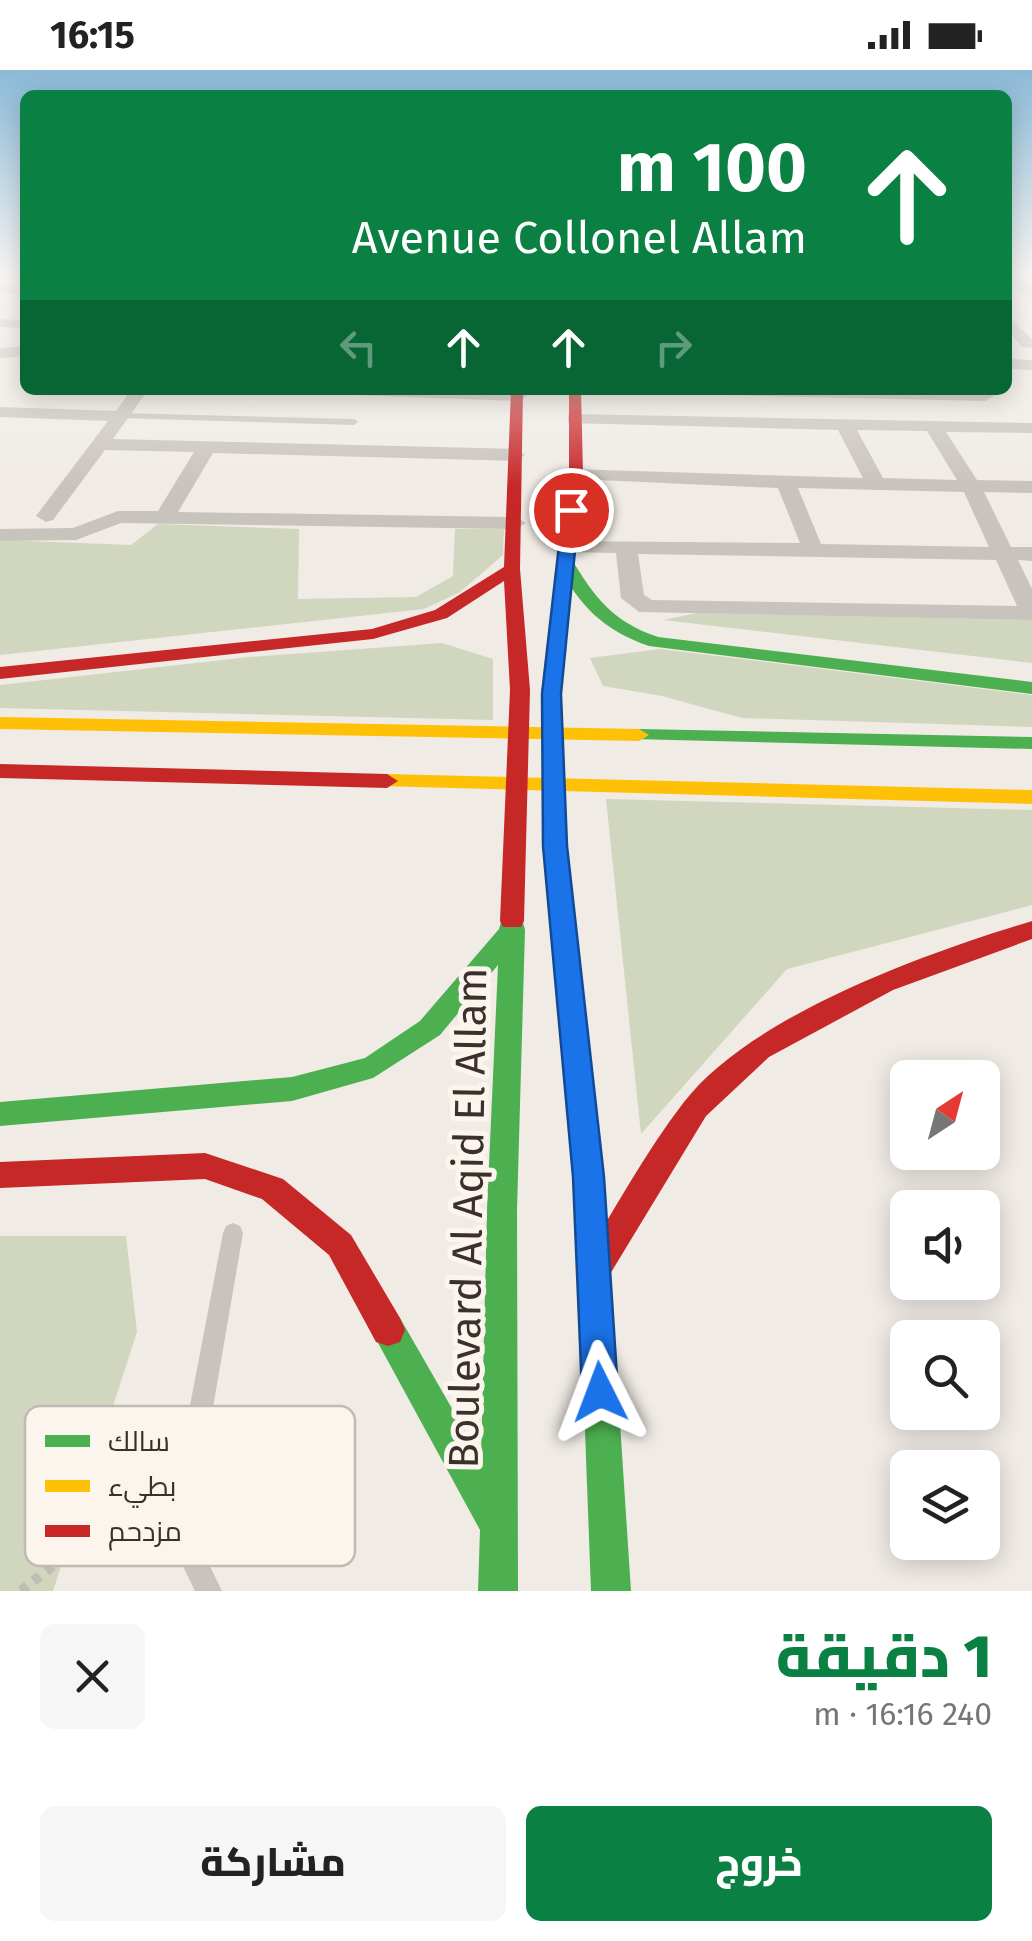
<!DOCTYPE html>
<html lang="ar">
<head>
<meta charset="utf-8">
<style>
	:root { --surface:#fff; --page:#f6f6f6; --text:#222; --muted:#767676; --accent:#0b8043 }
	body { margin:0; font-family:"Fira Sans",Cairo,sans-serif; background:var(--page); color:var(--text); direction:rtl; height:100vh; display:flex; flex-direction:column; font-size:38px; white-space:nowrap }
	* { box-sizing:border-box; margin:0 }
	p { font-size:32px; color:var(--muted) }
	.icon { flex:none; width:55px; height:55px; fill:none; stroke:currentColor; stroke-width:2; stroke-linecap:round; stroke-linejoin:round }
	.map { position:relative; height:1521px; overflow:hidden; direction:ltr }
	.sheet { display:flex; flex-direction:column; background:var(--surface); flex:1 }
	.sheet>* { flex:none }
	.banner { position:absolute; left:20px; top:20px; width:992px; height:305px; border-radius:15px; box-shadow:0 5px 25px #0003; direction:rtl; background:#0b8043; color:#fff; overflow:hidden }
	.needle { width:65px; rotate:36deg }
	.buttons { position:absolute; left:890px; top:990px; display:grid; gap:20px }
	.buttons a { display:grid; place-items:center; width:110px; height:110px; border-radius:15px; background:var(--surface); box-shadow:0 5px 25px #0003; font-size:50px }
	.pin { position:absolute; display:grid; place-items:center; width:85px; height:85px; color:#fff; margin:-42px; border:5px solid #fff; border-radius:50%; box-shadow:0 2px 10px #0007 }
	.me { position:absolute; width:110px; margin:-55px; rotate:357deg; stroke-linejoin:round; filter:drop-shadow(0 0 8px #0008) }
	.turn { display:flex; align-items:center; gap:35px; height:210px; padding:0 40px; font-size:45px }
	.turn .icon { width:130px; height:130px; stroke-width:2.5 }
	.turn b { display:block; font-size:70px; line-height:85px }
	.lanes { display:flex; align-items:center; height:95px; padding:0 40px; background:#0003; justify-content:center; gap:50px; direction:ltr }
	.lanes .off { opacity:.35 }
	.round { display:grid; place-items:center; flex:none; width:105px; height:105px; border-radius:15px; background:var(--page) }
	.overview { display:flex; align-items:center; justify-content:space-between; height:170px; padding:0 40px }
	h1 { font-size:60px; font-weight:800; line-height:75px; color:var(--accent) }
	.cta { display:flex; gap:20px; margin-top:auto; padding:20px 40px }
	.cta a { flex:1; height:115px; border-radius:15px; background:var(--accent); color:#fff; font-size:40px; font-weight:800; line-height:115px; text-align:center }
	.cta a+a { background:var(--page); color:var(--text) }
	.status { display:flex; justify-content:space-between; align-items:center; height:70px; padding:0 50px; background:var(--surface); direction:ltr }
	.status svg { height:28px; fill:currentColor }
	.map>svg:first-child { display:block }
</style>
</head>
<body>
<div class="status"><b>16:15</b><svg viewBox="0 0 49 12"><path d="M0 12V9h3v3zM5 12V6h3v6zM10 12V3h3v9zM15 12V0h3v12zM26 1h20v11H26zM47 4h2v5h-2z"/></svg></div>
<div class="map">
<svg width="1032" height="1521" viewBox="0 0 1032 1521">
	<rect width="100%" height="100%" fill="#f0ebe5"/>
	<path fill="#d1d6bf" d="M158,454l141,5 -1,70 118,-2 37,-21 2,-47h49l-1,26 -43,37 -36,17 -424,46v-115l131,5z
		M698,543l334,7v43l-369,-43z
		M442,573l51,16v61l-493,-12v-23l249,-28z
		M660,579l372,46v32l-290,-9 -80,-22 -59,-10 -13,-28z
		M606,729l426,11v95l-245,64 -146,165z
		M0,1166h126l11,96 -84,259h-53z"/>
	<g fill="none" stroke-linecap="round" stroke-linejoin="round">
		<path stroke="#c2bbb6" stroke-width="10" stroke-dasharray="8 8" stroke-linecap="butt" d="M21,1521l44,-35 90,-20"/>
		<path fill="#c9c3be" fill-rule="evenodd" d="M1025,204h7v4z
			M121,343l233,6 4,3 -4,3 -236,-7 -1,-2z
			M233,1153l7,3 3,7 -51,297 30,61h-27l-29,-60 57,-298 3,-7z"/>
		<path fill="#c9c3be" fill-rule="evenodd" d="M1008,204l13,1 11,12v12l-24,-17z
			M0,215l25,1v8l-25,-1z
			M1008,247l24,22v9l-10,-1 -14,-17z
			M0,249l25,1v8l-25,-1z
			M25,276v10l-25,2v-10z
			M1008,289l24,1v10l-24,-1z
			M131,320h17l-35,49 403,10 9,6 -9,6 -303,-8 -35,59 338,5 10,6 -10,6 -395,-6 -45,17 -76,1v-12l73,-1 45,-17h40l36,-59 -89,-2 -52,70 -7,2 -10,-6 72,-95 -108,-4v-10l116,4z
			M345,320h149l24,1 9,5 -9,5 -165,-6z
			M714,320h233l38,1 9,5 -9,5 -263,-6z
			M574,344l458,9v10l-86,-1 31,48 55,1v12l-48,-1 27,55h21v14l-14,-1 14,29v31l-393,-8 -18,-14 -5,-45 -49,-1 -8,-1 -3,-5 3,-5 241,2 -22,-55 -202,-9 -10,-6 3,-4 294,9 -25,-48 -270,-7v-8zM857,360l70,1 30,49 -74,-2zM798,418l166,4 25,55 -168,-3zM638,484l358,6 21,46 -365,-6 -8,-5z"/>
		<path fill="#4caf50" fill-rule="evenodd" d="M565,487l6,1c23,39 42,64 87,79l374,45v12l-383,-48c-46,-16 -71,-41 -92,-84z
			M639,659l393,8v12l-400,-10 -3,-4 3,-4z
			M512,842l9,3 4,15 -8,280 1,381h-40l2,-61 -109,-200 5,-12 12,-4 12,4 81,141 6,-249 11,-245 -58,70 -67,43 -81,23 -292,25v-24l292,-25 73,-19 55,-37 79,-92 4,-14z
			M600,1290l12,5 5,12 14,214h-40l-8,-214 5,-12z"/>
		<path fill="#ffc107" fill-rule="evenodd" d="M0,647l639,12 10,6 -10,6 -639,-12z
			M387,704l645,16v14l-653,-18 -3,-5z
			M562,831l9,3 3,6 30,267 13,200 -5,12 -12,5 -12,-5 -5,-12 -9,-200 -24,-267 3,-6z"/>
		<path fill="#c62828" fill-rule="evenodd" d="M511,320h12l-3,179 10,121 -6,231 -3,6h-18l-3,-6 10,-231 -6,-109 -57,37 -74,21 -373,40v-12l372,-38 63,-19 69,-43z
			M569,320h12l2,83 -22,221 5,152 8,64 -3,6h-18l-3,-6 -6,-64 -3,-152 28,-221z
			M0,694l387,10 11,7 -11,7 -387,-10z
			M1032,851v18l-139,51 -124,67 -63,59 -102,168 -11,4 -11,-4 -5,-11 5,-11c33,-53 64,-111 102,-160 67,-87 245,-150 348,-181z
			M205,1083l78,26 68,56 49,83 5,12 -5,12 -12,4 -12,-4 -47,-87 -67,-56 -57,-20 -205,9v-26z"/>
	</g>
	<linearGradient id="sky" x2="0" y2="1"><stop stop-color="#8bbad8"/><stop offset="0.49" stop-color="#f8f6f3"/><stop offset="1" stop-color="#f8f6f3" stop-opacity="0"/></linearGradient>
	<rect width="1032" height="417" fill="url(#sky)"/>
	<path fill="#1a73e8" stroke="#114b97" stroke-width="2.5" d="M571,435l8,5 -18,184 6,152 37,331 14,215 -5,13 -13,5 -13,-5 -5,-13 -9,-215 -30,-331 -1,-152 21,-184z"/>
	<g text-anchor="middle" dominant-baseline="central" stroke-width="10" stroke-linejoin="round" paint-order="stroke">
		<g font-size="42" fill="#3b302b" stroke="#fbf5ee">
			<text transform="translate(468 1148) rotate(-89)">Boulevard Al Aqid El Allam</text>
		</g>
	</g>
	<rect x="25" y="1336" width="330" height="160" rx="15" fill="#fbf5ee" stroke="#c1bab4" stroke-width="2.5"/>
	<rect x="45" y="1365" width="45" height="12" fill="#4caf50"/>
	<rect x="45" y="1410" width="45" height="12" fill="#ffc107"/>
	<rect x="45" y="1455" width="45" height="12" fill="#c62828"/>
	<g font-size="28" fill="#3b302b">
		<text x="108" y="1381">سالك</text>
		<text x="108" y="1426">بطيء</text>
		<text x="108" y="1471">مزدحم</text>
	</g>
</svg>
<div class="buttons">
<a><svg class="needle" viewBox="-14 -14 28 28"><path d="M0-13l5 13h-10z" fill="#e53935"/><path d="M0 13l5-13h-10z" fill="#767676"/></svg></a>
<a><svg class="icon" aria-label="sound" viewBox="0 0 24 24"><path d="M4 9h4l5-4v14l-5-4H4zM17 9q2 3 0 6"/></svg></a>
<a><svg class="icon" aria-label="search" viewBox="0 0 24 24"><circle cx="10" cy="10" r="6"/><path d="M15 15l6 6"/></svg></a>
<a><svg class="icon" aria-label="layers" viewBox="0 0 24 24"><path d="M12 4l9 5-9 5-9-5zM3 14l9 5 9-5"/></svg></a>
</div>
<div class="pin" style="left:571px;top:440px;background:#d93025"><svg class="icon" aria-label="arrive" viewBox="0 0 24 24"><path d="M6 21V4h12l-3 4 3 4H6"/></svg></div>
<svg class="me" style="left:600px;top:1322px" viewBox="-20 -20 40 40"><path d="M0-17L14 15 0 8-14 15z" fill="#1a73e8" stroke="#fff" stroke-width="4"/></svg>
<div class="banner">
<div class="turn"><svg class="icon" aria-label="ahead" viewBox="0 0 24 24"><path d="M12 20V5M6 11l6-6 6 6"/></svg><div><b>100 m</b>Avenue Collonel Allam</div></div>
<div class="lanes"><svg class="icon off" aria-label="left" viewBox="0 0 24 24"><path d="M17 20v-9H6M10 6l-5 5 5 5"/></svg><svg class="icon" aria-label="ahead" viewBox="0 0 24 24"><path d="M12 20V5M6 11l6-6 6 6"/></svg><svg class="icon" aria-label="ahead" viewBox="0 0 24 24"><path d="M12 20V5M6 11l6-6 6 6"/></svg><svg class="icon off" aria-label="right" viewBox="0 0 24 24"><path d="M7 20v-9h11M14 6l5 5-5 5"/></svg></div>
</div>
</div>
<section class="sheet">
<div class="overview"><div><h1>1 دقيقة</h1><p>240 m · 16:16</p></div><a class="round"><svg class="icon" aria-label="close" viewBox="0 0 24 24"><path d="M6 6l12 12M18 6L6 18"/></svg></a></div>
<div class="cta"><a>خروج</a><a>مشاركة</a></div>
</section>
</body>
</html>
